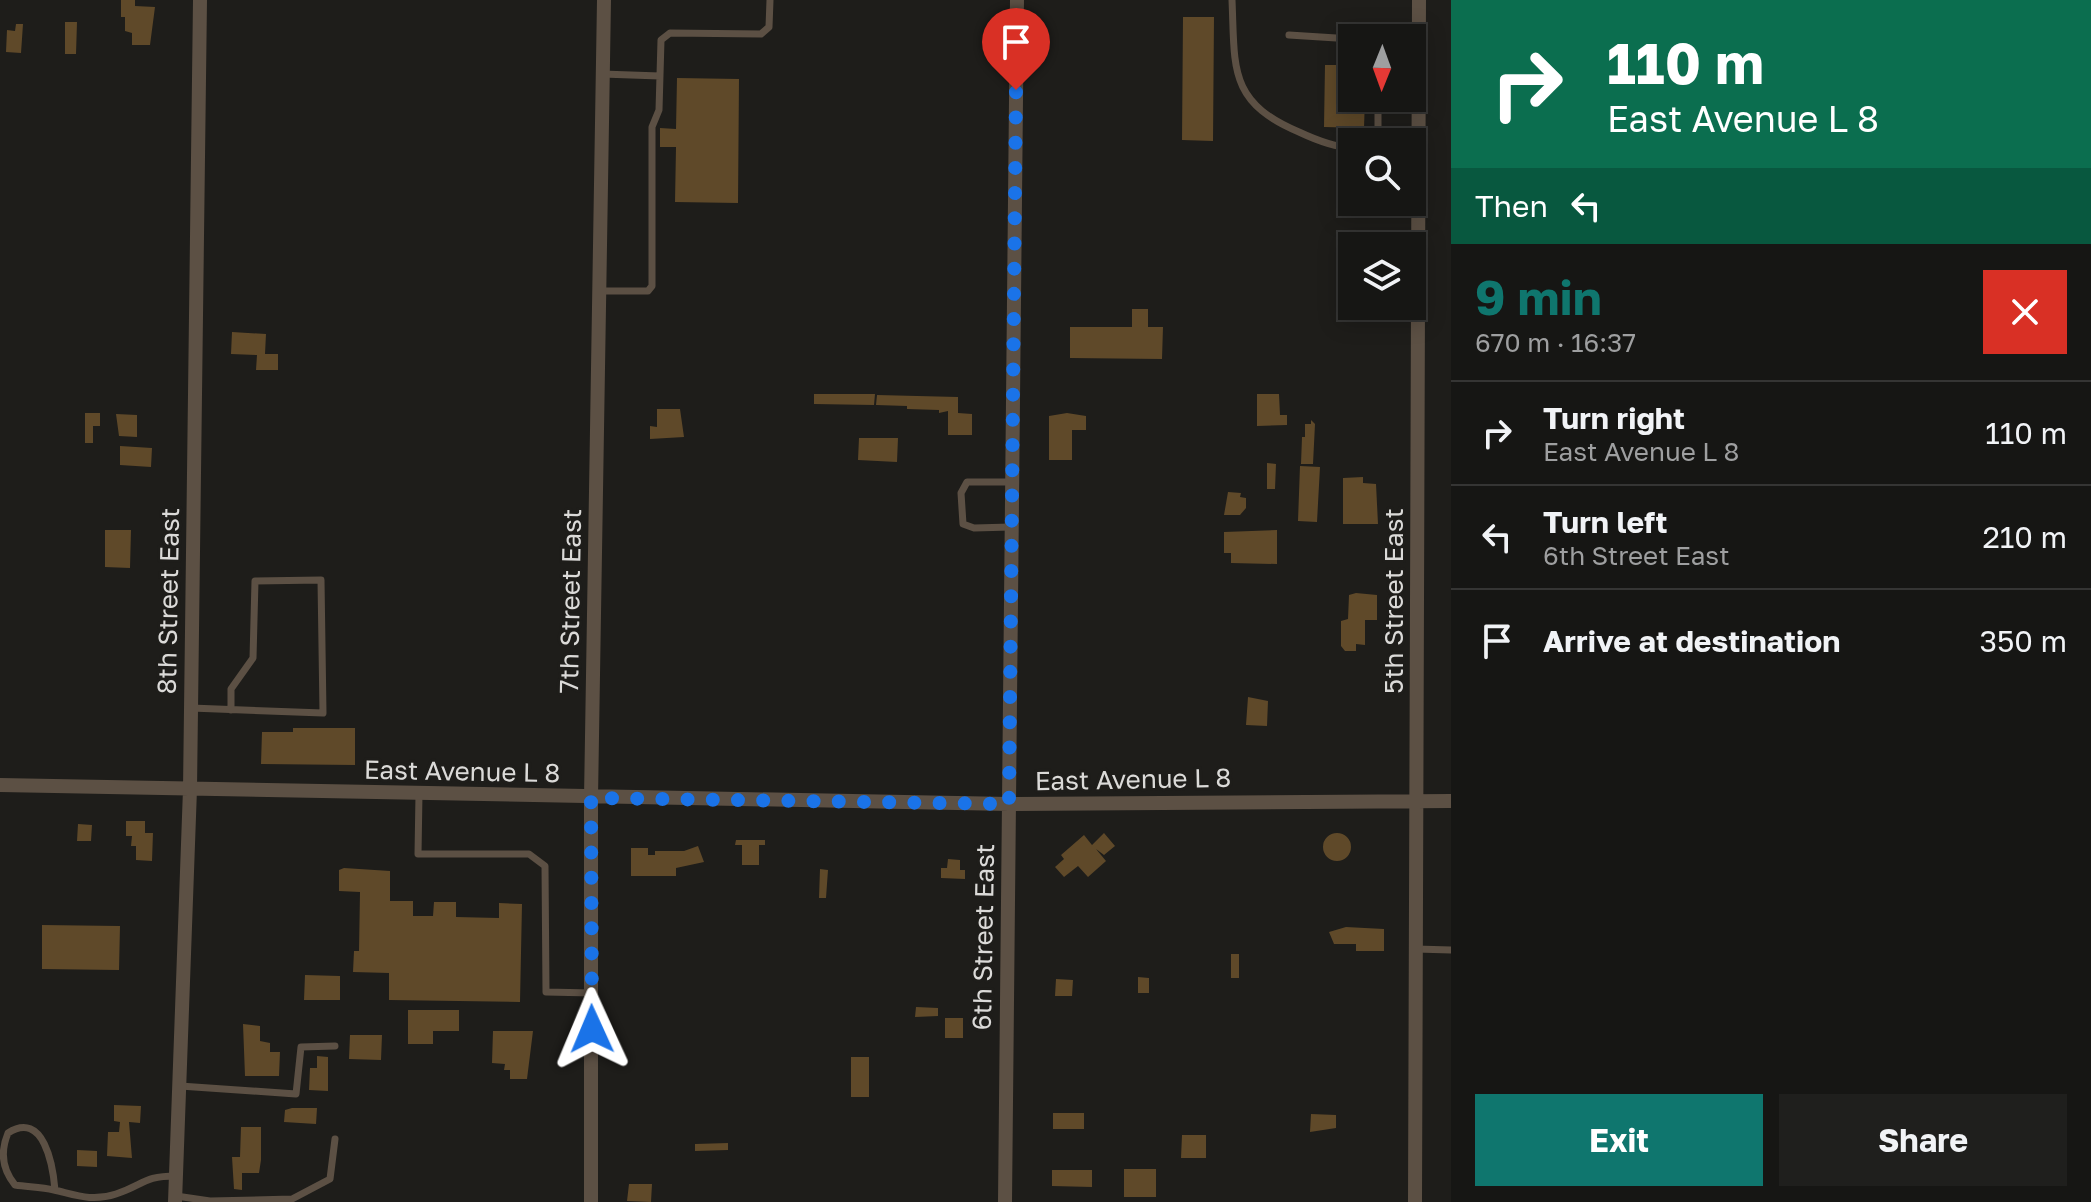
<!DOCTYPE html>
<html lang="en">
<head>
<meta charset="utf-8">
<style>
	:root { --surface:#161614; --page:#1f1f1d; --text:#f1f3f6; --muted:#9e9fa0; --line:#353534; --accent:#0f766e }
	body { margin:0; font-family:"Golos Text",sans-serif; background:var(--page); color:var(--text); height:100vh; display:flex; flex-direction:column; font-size:30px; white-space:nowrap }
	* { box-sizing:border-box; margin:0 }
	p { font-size:26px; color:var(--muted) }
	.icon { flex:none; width:44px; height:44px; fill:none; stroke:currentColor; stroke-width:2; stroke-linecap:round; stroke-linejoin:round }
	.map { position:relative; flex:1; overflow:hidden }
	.sheet { display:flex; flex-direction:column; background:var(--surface); width:640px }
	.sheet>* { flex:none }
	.hud { background:#0b6e4f; color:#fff; overflow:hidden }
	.needle { width:52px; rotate:181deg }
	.buttons { position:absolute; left:1338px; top:24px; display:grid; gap:16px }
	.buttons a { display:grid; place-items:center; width:88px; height:88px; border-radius:0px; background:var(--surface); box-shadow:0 4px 20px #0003,0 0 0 2px var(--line); font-size:40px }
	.pin { position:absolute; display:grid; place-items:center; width:68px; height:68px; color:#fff; margin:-82px -34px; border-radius:50% 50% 50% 0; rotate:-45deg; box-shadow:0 0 8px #0007 }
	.pin .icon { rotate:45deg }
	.me { position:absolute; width:88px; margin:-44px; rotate:359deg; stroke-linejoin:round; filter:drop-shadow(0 0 6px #0008) }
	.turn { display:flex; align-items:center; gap:28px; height:168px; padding:0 24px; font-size:36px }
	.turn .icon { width:104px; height:104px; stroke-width:2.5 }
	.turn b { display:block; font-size:56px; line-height:68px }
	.then { display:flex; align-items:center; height:76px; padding:0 24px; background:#0003; gap:16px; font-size:30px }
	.round { display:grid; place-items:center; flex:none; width:84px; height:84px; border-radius:0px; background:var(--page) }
	.overview { display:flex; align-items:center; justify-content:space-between; height:136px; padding:0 24px }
	h1 { font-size:48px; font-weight:700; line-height:60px; color:var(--accent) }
	.action { display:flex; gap:16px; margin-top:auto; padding:16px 24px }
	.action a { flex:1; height:92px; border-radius:0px; background:var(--accent); color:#fff; font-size:32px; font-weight:700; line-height:92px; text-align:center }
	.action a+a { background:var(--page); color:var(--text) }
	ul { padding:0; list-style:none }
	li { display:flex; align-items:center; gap:24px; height:104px; padding:0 24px; border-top:2px solid var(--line) }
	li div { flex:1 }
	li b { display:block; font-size:30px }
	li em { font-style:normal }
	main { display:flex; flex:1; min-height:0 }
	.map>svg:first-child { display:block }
</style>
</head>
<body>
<main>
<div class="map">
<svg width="1451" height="1202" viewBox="0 0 1451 1202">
	<rect width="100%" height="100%" fill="#1e1d1a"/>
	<path fill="#5f4929" d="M121,0h14v6l20,1 -5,38h-18v-12l-7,-2v-14h-4z
		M1183,17h31l-1,124 -31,-1z
		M65,22h12l-1,32h-11z
		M16,24h7l-2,29 -15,-1 1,-22 8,1z
		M1325,65h27v33h13l-1,30 -40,-1z
		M677,78l62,1 -1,124 -63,-1 1,-55h-16v-19l16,1z
		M1132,309h16v18h15l-1,32 -92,-1v-31h62z
		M232,332l34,2 -1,20h13v16h-22l1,-15 -26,-1z
		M814,394h61l-1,11 -60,-1z
		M1257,394h22l1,21h7v10l-30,1z
		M877,395l81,2v16l14,1v21h-24v-24l-9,2v-3l-32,-1v-3l-31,-1z
		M657,409h23l4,28 -34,2v-13l7,1z
		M85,413h15v13h-7v17h-8z
		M1067,413l19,3v14h-14v30h-23v-44z
		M116,414l21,1v22l-18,-1z
		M1311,420l4,4 -2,40h-12l1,-27h3v-13h6z
		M859,438h39l-1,24 -39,-2z
		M120,446l32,2 -1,19 -31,-2z
		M1267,463l9,1 -1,25h-8z
		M1300,466l20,1 -3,55 -19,-1z
		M1363,477v6l13,1 2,40h-35v-46z
		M1228,492l13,1 -1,4 6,1v10l-6,7h-16z
		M105,530h26l-1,38 -25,-1z
		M1277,530v34l-46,-1v-10h-7v-21z
		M1356,593l21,2v25h-12v25l-9,-1v7h-11l-4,-5v-25l7,-2 1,-24z
		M1248,697l20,4 -1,25 -21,-1z
		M293,728h62v37l-94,-1 1,-32h31z
		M126,821h19v12h8l-1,28 -16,-1v-14h-5l1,-10h-6z
		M78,824l14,1 -1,16h-14z
		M1323 847a14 14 0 1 1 28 0a14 14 0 1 1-28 0Z
		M1104,833l11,13 -11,9 -8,-6 10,12 -18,16 -10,-11 -14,11 -9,-10 9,-8 -3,-4 23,-20 8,10z
		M736,840h29v5h-6v20h-17v-20h-7z
		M698,846l6,16 -28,6v8h-45v-28h17v7h7v-4h29z
		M948,859l12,1v10h5v9l-24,-1v-10h6z
		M344,868l46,3v30h23v15h20l1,-14h22v15l43,1v-15l23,1 -2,98 -131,-2v-27l-36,-1 1,-21h5l1,-59 -21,-1v-21z
		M820,869l8,1 -2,28h-7z
		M42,925l78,1 -1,44 -77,-1z
		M1346,927l38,2v22h-28v-7h-22l-5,-12z
		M1231,954h8v24h-8z
		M305,975l35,1v24h-36z
		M1138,977l11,1v15h-11z
		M1056,979l17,1 -1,16h-17z
		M916,1007l22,1v8l-23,1z
		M408,1010h51v21h-26v13h-25z
		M945,1018h18v20h-18z
		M243,1024l17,2v15l10,2v9h10l-1,24h-34z
		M493,1031h40l-6,48h-17v-9h-6l1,-6 -13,-1z
		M350,1035h32l-1,25 -32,-1z
		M317,1056l11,1v34l-19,-1 1,-22h7z
		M851,1057h18v40h-18z
		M114,1105l27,1 -1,17 -11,-1 3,36 -25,-2 1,-24h11l1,-10 -6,-1z
		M292,1108h25l-1,16 -32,-2 1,-12z
		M1053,1113h31v16h-31z
		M1311,1114l25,1v13l-26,4z
		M241,1127h20v33l-2,13h-17v17l-8,-1 -2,-32h8z
		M1182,1135h24v23h-25z
		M728,1143v7l-33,1v-7z
		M77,1150l20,1v16l-20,-1z
		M1124,1169h32v28h-32z
		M1052,1170h40v17l-40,-1z
		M629,1184h23l-1,18 -24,-1z"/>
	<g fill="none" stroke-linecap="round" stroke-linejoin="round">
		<path stroke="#5c5044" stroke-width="7" d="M1232,0c3,68 -4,102 67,132 17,8 34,15 53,16
			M1289,35l63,4
			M602,74l58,2
			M1378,98v29l5,15
			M599,291h49l4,-5v-159l7,-17 2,-70 9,-7 91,1 8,-7 1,-27
			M1011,527l-37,1 -11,-4 -2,-31 6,-11h44
			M191,708l132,5 -2,-133 -66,1 -2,77 -22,31v21
			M419,794l-1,60h111l16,12 1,126 46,1
			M1416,949l35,1
			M180,1086l116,8 5,-47 34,-1
			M55,1190c-2,-24 -11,-80 -47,-57 -8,19 -6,36 7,52 13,2 26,2 39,5 22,5 38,12 62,4 28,-9 27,-18 60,-18
			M176,1196l34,5 82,-2 38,-20 5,-40"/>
		<path stroke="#5c5044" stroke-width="14" d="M0,785l1009,19 442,-3
			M175,1202l15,-413 10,-789
			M591,1202v-404l13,-798
			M1005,1202l12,-1202
			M1415,1202l4,-1202"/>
	</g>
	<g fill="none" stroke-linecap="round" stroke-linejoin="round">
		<path stroke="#1a73e8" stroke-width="14" stroke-dasharray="0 25.2" d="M592,1029l-1,-231 418,6 7,-714"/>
	</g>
	<g text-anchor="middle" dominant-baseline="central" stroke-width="6" stroke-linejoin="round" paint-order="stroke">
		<g font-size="26" fill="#dbdad8" stroke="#1e1d1a">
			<text transform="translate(168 601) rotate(-89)">8th Street East</text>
			<text transform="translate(570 601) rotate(-89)">7th Street East</text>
			<text transform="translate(1393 601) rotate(-90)">5th Street East</text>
			<text transform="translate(462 771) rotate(1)">East Avenue L 8</text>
			<text transform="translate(1133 779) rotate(-1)">East Avenue L 8</text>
			<text transform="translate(983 937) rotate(-89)">6th Street East</text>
		</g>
	</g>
</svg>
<div class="buttons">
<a><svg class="needle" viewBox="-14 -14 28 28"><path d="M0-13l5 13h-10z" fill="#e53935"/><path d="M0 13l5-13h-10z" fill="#9e9fa0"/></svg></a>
<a><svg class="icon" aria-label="search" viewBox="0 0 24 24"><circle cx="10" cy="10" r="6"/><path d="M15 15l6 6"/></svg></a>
<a><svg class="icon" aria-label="layers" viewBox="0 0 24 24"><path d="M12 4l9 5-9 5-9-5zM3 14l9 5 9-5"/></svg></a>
</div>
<div class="pin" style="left:1016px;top:90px;background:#d93025"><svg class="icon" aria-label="arrive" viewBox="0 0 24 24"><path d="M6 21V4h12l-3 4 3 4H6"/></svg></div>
<svg class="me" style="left:592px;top:1029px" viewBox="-20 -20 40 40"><path d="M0-17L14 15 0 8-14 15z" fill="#1a73e8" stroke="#fff" stroke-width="4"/></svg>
</div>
<section class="sheet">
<div class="hud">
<div class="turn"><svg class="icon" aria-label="right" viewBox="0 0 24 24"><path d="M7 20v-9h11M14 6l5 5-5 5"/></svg><div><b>110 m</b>East Avenue L 8</div></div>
<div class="then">Then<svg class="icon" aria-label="left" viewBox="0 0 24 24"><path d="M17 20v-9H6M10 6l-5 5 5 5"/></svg></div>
</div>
<div class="overview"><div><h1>9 min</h1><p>670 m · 16:37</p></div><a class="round" style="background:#d93025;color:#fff"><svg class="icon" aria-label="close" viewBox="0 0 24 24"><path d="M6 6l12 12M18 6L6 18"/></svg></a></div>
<ul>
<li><svg class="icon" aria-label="right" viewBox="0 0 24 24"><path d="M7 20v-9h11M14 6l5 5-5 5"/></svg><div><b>Turn right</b><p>East Avenue L 8</p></div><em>110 m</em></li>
<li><svg class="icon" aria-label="left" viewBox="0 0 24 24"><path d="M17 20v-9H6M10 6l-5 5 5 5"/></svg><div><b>Turn left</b><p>6th Street East</p></div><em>210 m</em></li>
<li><svg class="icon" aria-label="arrive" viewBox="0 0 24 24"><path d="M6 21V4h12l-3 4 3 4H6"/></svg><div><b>Arrive at destination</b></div><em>350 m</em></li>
</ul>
<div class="action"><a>Exit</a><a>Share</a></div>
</section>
</main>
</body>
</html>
